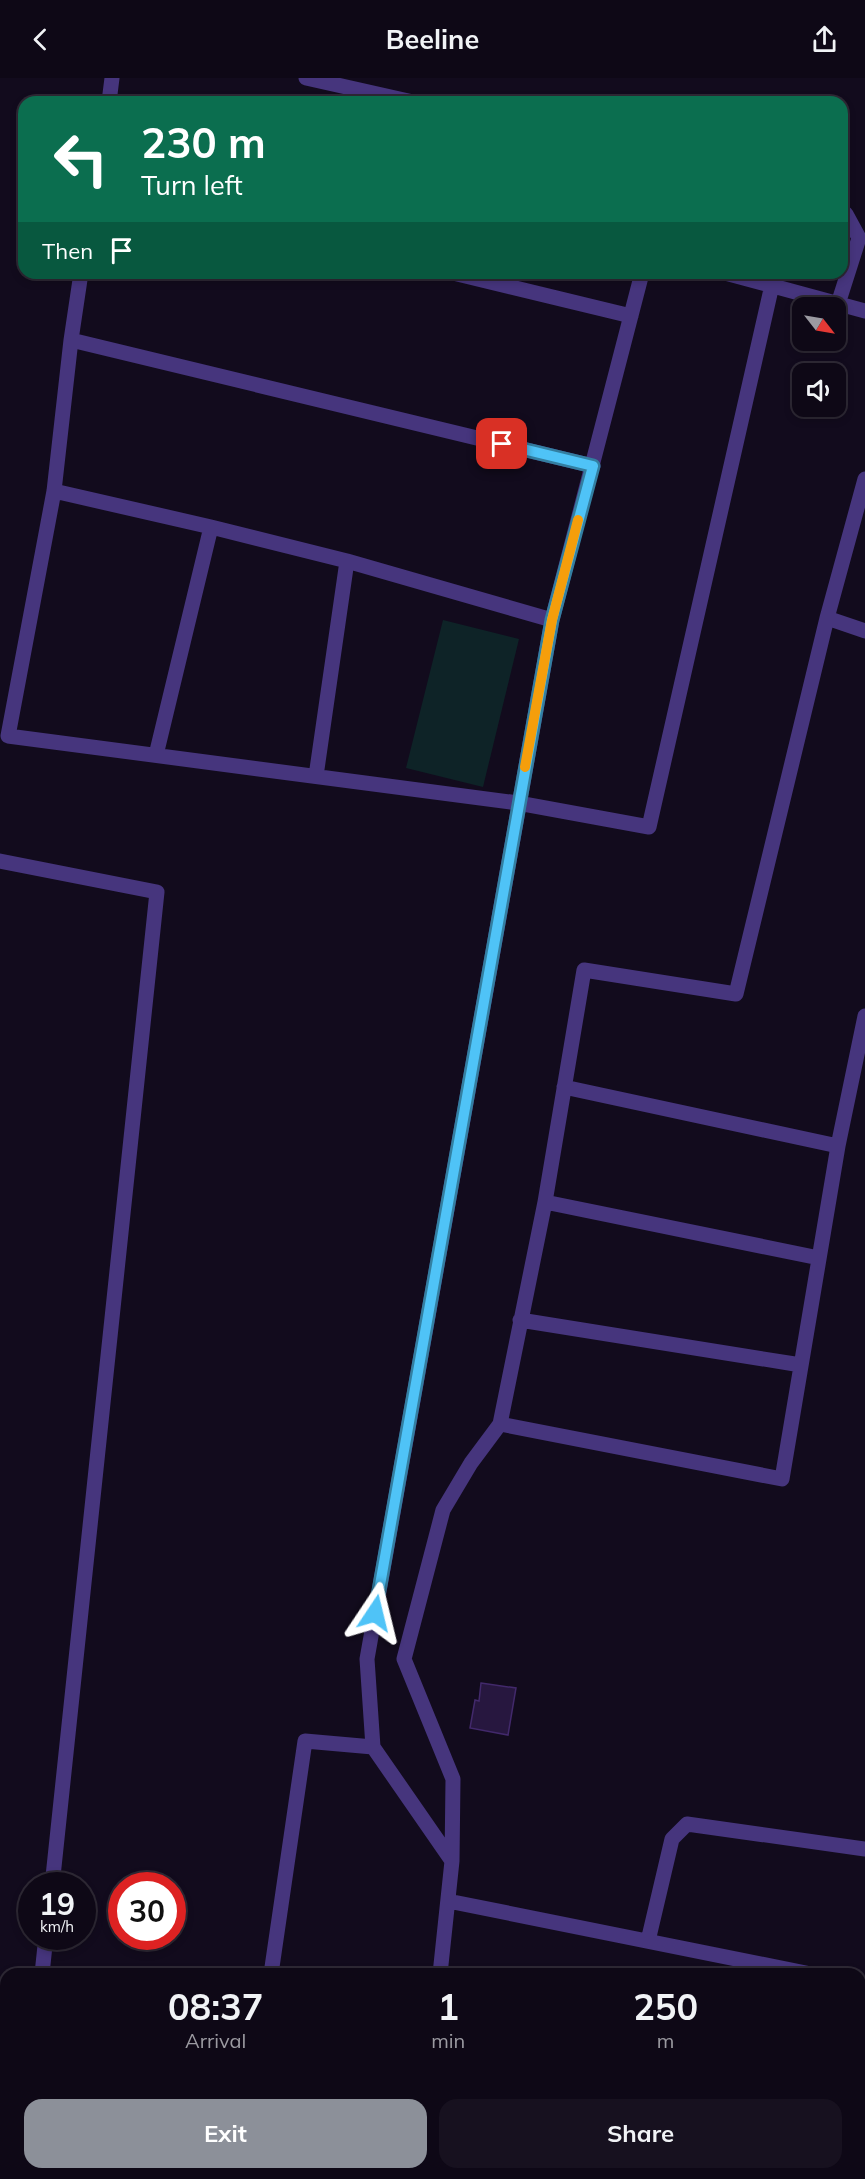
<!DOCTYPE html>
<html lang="en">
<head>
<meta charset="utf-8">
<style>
	:root { --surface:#0e0816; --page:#17111f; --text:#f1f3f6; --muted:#9b9aa1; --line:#2e2935; --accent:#8c9099 }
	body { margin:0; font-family:Mulish,sans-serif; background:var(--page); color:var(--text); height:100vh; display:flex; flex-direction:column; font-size:22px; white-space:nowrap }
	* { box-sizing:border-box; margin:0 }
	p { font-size:20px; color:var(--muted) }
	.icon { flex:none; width:33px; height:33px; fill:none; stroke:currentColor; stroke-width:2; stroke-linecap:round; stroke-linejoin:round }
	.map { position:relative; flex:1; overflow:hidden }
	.panel { position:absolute; left:0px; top:1890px; width:866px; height:212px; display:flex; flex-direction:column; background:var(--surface); border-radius:18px 18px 0 0; box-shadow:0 3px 9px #0003,0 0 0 2px var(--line) }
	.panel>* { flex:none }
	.guide { position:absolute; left:18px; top:18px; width:830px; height:183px; border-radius:18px; box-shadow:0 3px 9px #0003,0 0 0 2px var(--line); background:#0b6e4f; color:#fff; overflow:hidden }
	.needle { width:39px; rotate:121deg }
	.tools { position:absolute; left:792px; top:219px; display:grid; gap:12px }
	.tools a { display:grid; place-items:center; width:54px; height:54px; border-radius:12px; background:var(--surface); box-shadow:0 3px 9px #0003,0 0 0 2px var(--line); font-size:30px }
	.speed { position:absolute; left:18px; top:1794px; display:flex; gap:12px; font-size:30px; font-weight:700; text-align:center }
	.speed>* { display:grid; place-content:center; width:78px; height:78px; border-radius:50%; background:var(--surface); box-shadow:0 3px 9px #0003,0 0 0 2px var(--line); line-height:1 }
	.speed small { font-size:15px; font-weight:400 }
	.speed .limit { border:9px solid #d22; background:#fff; color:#111 }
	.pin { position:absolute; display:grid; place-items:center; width:51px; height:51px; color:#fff; margin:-26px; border-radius:12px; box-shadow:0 3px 9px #0006 }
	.me { position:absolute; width:66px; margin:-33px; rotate:10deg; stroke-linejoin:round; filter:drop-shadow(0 0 4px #0008) }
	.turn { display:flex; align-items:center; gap:21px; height:126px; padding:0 24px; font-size:27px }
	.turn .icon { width:78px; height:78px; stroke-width:2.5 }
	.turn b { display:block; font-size:42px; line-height:51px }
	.then { display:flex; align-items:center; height:57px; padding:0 24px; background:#0003; gap:12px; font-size:22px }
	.eta { display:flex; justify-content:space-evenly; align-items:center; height:102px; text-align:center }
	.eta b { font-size:36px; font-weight:700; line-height:42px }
	.primary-button { display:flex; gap:12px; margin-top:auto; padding:12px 24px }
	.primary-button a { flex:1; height:69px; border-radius:18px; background:var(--accent); color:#fff; font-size:24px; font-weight:700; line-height:69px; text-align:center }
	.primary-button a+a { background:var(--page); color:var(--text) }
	header { display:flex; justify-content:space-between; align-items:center; height:78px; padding:0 24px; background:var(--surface); font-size:27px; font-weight:700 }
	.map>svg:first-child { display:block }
</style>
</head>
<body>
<header><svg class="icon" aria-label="back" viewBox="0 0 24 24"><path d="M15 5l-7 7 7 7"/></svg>Beeline<svg class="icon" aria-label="share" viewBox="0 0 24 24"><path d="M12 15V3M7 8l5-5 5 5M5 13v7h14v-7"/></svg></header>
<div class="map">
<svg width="865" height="2101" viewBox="0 0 865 2101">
	<rect width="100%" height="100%" fill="#120b1d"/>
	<path fill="#0e2327" d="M443,542l76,19 -36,148 -77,-19z"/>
	<path fill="#27173f" stroke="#42296b" stroke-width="1.5" d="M481,1605l35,5 -8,47 -38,-7 5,-28 4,1z"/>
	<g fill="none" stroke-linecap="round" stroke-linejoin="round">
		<path stroke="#46357d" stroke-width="15" d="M306,0l107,24
			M109,24l3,-24
			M81,195l-10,67 -17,151 -46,245 510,67 131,24 123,-542
			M453,195l178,43
			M725,195l140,38
			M838,226l21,-66 -13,-24 -4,-1
			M71,262l522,126
			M54,413l157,36 136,34 205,59
			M827,540l38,13
			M156,677l55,-228
			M316,698l31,-215
			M0,783l157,31 -105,994
			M564,1009l274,59
			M545,1124l274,56
			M520,1242l281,45
			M500,1346l282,55 56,-333 27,-130
			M452,1783l-79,-114 -6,-88 185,-1039 90,-347
			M448,1823l363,73
			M648,1863l24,-102 15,-15 178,25
			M42,1896l4,-38
			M271,1896l34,-233 68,6
			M440,1896l12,-113 1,-82 -49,-120 39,-149 28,-47 29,-39 45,-222 39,-232 152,24 91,-376 38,-139
			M860,1906l5,1
			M860,2026l5,1
			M21,2101v-5
			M242,2101l1,-5
			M418,2101l1,-5"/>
	</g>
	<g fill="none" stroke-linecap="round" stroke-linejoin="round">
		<g stroke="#337fa1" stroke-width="15">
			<path id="route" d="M375,1535l177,-993 41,-154 -91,-22"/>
		</g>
		<use href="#route" stroke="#4fc3f7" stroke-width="10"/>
		<path stroke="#f59e0b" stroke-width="10" d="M525,689l27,-147 26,-100"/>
	</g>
</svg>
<div class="tools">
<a><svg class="needle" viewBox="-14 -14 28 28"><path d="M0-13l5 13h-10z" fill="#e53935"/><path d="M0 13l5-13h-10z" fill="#9b9aa1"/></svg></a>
<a><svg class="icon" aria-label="sound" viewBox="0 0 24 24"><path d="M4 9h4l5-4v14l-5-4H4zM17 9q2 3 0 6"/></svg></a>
</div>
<div class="speed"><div>19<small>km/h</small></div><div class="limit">30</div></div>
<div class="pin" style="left:502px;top:366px;background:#d93025"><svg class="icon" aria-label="arrive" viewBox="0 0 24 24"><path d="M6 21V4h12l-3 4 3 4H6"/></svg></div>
<svg class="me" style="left:375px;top:1535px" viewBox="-20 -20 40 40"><path d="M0-17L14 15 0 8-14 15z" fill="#4fc3f7" stroke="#fff" stroke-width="4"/></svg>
<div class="guide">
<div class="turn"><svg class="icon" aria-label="left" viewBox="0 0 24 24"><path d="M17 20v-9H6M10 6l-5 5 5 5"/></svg><div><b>230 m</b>Turn left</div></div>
<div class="then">Then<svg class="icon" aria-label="arrive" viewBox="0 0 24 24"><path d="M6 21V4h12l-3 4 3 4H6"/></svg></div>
</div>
<section class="panel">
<div class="eta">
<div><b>08:37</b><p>Arrival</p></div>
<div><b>1</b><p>min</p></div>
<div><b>250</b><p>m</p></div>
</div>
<div class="primary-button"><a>Exit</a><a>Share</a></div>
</section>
</div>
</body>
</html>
